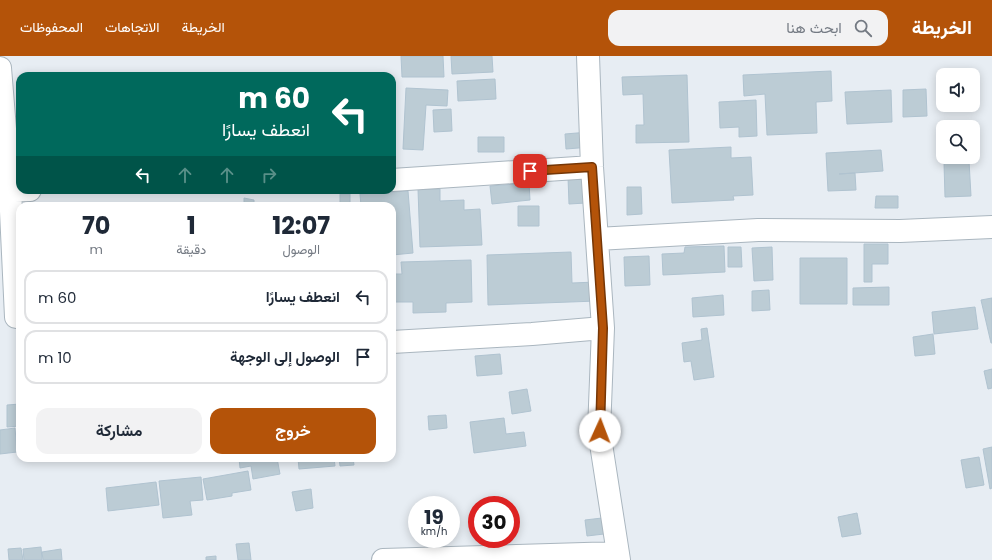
<!DOCTYPE html>
<html lang="ar">
<head>
<meta charset="utf-8">
<style>
	:root { --surface:#fff; --page:#f2f2f3; --text:#1f2937; --muted:#747a83; --line:#e0e1e3; --accent:#b45309 }
	body { margin:0; font-family:Poppins,Vazirmatn,sans-serif; background:var(--page); color:var(--text); direction:rtl; height:100vh; display:flex; flex-direction:column; font-size:15px; white-space:nowrap }
	* { box-sizing:border-box; margin:0 }
	p { font-size:13px; color:var(--muted) }
	.icon { flex:none; width:22px; height:22px; fill:none; stroke:currentColor; stroke-width:2; stroke-linecap:round; stroke-linejoin:round }
	.map { position:relative; flex:1; overflow:hidden; direction:ltr }
	.sheet { position:absolute; left:16px; top:146px; width:380px; height:260px; display:flex; flex-direction:column; background:var(--surface); border-radius:12px; box-shadow:0 2px 10px #0003; direction:rtl }
	.sheet>* { flex:none }
	.hud { position:absolute; left:16px; top:16px; width:380px; height:122px; border-radius:12px; box-shadow:0 2px 10px #0003; direction:rtl; background:#00695c; color:#fff; overflow:hidden }
	.fabs { position:absolute; left:936px; top:12px; display:grid; gap:8px }
	.fabs a { display:grid; place-items:center; width:44px; height:44px; border-radius:8px; background:var(--surface); box-shadow:0 2px 10px #0003; font-size:20px }
	.speed { position:absolute; left:408px; top:440px; display:flex; gap:8px; font-size:20px; font-weight:700; text-align:center }
	.speed>* { display:grid; place-content:center; width:52px; height:52px; border-radius:50%; background:var(--surface); box-shadow:0 2px 10px #0003; line-height:1 }
	.speed small { font-size:10px; font-weight:400 }
	.speed .limit { border:6px solid #d22; background:#fff; color:#111 }
	.pin { position:absolute; display:grid; place-items:center; width:34px; height:34px; color:#fff; margin:-17px; border-radius:8px; box-shadow:0 2px 6px #0006 }
	.me { position:absolute; width:44px; margin:-22px; rotate:2deg; stroke-linejoin:round; filter:drop-shadow(0 0 3px #0008) }
	.turn { display:flex; align-items:center; gap:14px; height:84px; padding:0 20px; font-size:18px }
	.turn .icon { width:52px; height:52px; stroke-width:2.5 }
	.turn b { display:block; font-size:28px; line-height:34px }
	.lanes { display:flex; align-items:center; height:38px; padding:0 20px; background:#0003; justify-content:center; gap:20px; direction:ltr }
	.lanes .off { opacity:.35 }
	.eta { display:flex; justify-content:space-evenly; align-items:center; height:68px; text-align:center }
	.eta b { font-size:24px; font-weight:700; line-height:28px }
	.primary-button { display:flex; gap:8px; margin-top:auto; padding:8px 20px }
	.primary-button a { flex:1; height:46px; border-radius:12px; background:var(--accent); color:#fff; font-size:16px; font-weight:700; line-height:46px; text-align:center }
	.primary-button a+a { background:var(--page); color:var(--text) }
	ul { padding:0; list-style:none }
	li { display:flex; align-items:center; gap:12px; height:54px; margin:0 8px 6px; padding:0 12px; border:2px solid var(--line); border-radius:12px }
	li div { flex:1 }
	li b { display:block; font-size:15px }
	li em { font-style:normal }
	header { display:flex; align-items:center; gap:24px; box-sizing:border-box; height:56px; padding:0 20px; background:var(--accent); color:#fff }
	header strong { font-size:19px }
	nav { display:flex; gap:22px; margin-inline-start:auto; font-size:14px }
	.search { width:280px; height:36px; background:var(--page); display:flex; align-items:center; gap:10px; box-sizing:border-box; padding:0 14px; border-radius:12px; color:var(--muted); font-size:15px }
	.map>svg:first-child { display:block }
</style>
</head>
<body>
<header>
<strong>الخريطة</strong>
<div class="search"><svg class="icon" aria-label="search" viewBox="0 0 24 24"><circle cx="10" cy="10" r="6"/><path d="M15 15l6 6"/></svg>ابحث هنا</div>
<nav><a>الخريطة</a><a>الاتجاهات</a><a>المحفوظات</a></nav>
</header>
<div class="map">
<svg width="992" height="504" viewBox="0 0 992 504">
	<rect width="100%" height="100%" fill="#e7edf3"/>
	<path fill="#bcccd5" stroke="#b0c3d0" d="M401,0h42l1,21h-42z
		M451,0h41l1,16 -41,2z
		M831,15l1,30 -16,1 1,31 -50,2 -2,-41 -21,2 -1,-21z
		M956,16h14v3h-13z
		M303,17l1,3h-16l-1,-2z
		M687,19l2,67 -53,1v-18h8l-1,-31 -20,1 -1,-18z
		M495,23l1,20 -38,2 -1,-20z
		M406,32l42,2 -1,16 -21,-1 -3,45 -20,-1z
		M926,33l1,27 -24,1v-27z
		M891,34l1,32 -45,2 -2,-32z
		M756,44l1,36 -18,1v-10l-19,1 -1,-26z
		M451,53l1,22 -18,1 -1,-22z
		M589,76l2,15 -25,2 -1,-15z
		M478,81h26v15h-26z
		M939,81h4v18h-4z
		M731,91v11l20,-1 2,38 -20,1 1,4 -62,3 -3,-53z
		M881,94l2,21 -44,3 16,-1 1,17 -28,1 -2,-38z
		M969,105l2,35 -26,1 -1,-34z
		M568,121h17l1,26 -17,1z
		M529,127l1,17 -38,4 -2,-18z
		M627,131h14l1,27 -15,1z
		M418,133h22v12l24,-1v10l16,-1 2,36 -62,2z
		M408,135l5,62 -21,2v-49h-31l-1,-12z
		M340,138h10v11h-10z
		M876,140h22v12h-23z
		M244,142l10,2v6h-10z
		M49,148v2h-20v-1z
		M518,150h21v20h-21z
		M864,188h24v20h-16v18h-8z
		M724,190l1,26 -62,3 -1,-21 22,-1 1,-6z
		M728,191h13l1,20h-14z
		M772,191l1,33 -19,1 -2,-33z
		M571,196l1,31 24,-1 1,19 -109,4 -1,-50z
		M649,200l1,29 -25,1 -1,-29z
		M800,202h47v46h-47z
		M471,204l1,42 -26,1v9l-33,1v-11h-21v-28h10l-1,-12z
		M889,231v18h-36v-17z
		M769,234l1,20 -18,1v-20z
		M723,239l1,20 -31,2 -1,-19z
		M992,242v45h-1l-10,-43z
		M975,251l3,22 -44,5 -2,-22z
		M707,272l7,49 -20,3 -3,-19 -7,1 -2,-19 20,-3 -1,-11z
		M933,278l2,20 -20,2 -2,-19z
		M500,298l2,20 -25,2 -2,-20z
		M992,313v19l-4,1 -4,-18z
		M527,333l4,22 -19,3 -3,-22z
		M20,348v22l-13,1v-22z
		M446,359l1,13 -18,2 -1,-14z
		M504,362l2,16 18,-2 2,14 -52,7 -4,-31z
		M15,372l2,24 -17,2v-24z
		M992,391v41l-2,1 -7,-40z
		M979,401l5,28 -18,3 -5,-28z
		M239,402h38l3,16 -27,5 -2,-13 -11,2z
		M298,402h36l1,8 -36,3z
		M339,402h14l1,7 -14,1z
		M248,415l3,19 -19,3v3l-25,4 -4,-21z
		M201,421l2,23 -13,1 2,14 -29,3 -4,-37z
		M156,426l3,23 -51,6 -2,-23z
		M311,433l2,19 -17,3 -4,-19z
		M857,457l4,21 -19,3 -4,-20z
		M602,462l2,16 -17,2 -2,-16z
		M249,487l2,17h-13l-2,-16z
		M41,491l1,13h-18l-1,-11z
		M21,492l2,12h-14l-1,-11z
		M61,493l1,11h-19l-1,-8z
		M216,500v4h-10v-3z"/>
	<g fill="none" stroke-linecap="round" stroke-linejoin="round">
		<g stroke="#aab6bf" stroke-width="24">
			<path id="minor" d="M588,0l4,111 11,161 -4,103 20,129
				M0,12l10,122 6,127
				M392,124l200,-13
				M0,135l30,-1
				M597,183l161,-9 142,1 92,-4
				M392,286l140,-8 71,-6
				M383,504l235,-7"/>
		</g>
		<use href="#minor" stroke="#fff" stroke-width="22"/>
	</g>
	<g fill="none" stroke-linecap="round" stroke-linejoin="round">
		<g stroke="#753606" stroke-width="10">
			<path id="route" d="M530,115l62,-4 11,161 -3,103"/>
		</g>
		<use href="#route" stroke="#b45309" stroke-width="7"/>
	</g>
</svg>
<div class="fabs">
<a><svg class="icon" aria-label="sound" viewBox="0 0 24 24"><path d="M4 9h4l5-4v14l-5-4H4zM17 9q2 3 0 6"/></svg></a>
<a><svg class="icon" aria-label="search" viewBox="0 0 24 24"><circle cx="10" cy="10" r="6"/><path d="M15 15l6 6"/></svg></a>
</div>
<div class="speed"><div>19<small>km/h</small></div><div class="limit">30</div></div>
<div class="pin" style="left:530px;top:115px;background:#d93025"><svg class="icon" aria-label="arrive" viewBox="0 0 24 24"><path d="M6 21V4h12l-3 4 3 4H6"/></svg></div>
<svg class="me" style="left:600px;top:375px" viewBox="-20 -20 40 40"><circle r="19" fill="#fff"/><path d="M0-13L10 11 0 6-10 11z" fill="#b45309"/></svg>
<div class="hud">
<div class="turn"><svg class="icon" aria-label="left" viewBox="0 0 24 24"><path d="M17 20v-9H6M10 6l-5 5 5 5"/></svg><div><b>60 m</b>انعطف يسارًا</div></div>
<div class="lanes"><svg class="icon" aria-label="left" viewBox="0 0 24 24"><path d="M17 20v-9H6M10 6l-5 5 5 5"/></svg><svg class="icon off" aria-label="ahead" viewBox="0 0 24 24"><path d="M12 20V5M6 11l6-6 6 6"/></svg><svg class="icon off" aria-label="ahead" viewBox="0 0 24 24"><path d="M12 20V5M6 11l6-6 6 6"/></svg><svg class="icon off" aria-label="right" viewBox="0 0 24 24"><path d="M7 20v-9h11M14 6l5 5-5 5"/></svg></div>
</div>
<section class="sheet">
<div class="eta">
<div><b>12:07</b><p>الوصول</p></div>
<div><b>1</b><p>دقيقة</p></div>
<div><b>70</b><p>m</p></div>
</div>
<ul>
<li><svg class="icon" aria-label="left" viewBox="0 0 24 24"><path d="M17 20v-9H6M10 6l-5 5 5 5"/></svg><div><b>انعطف يسارًا</b></div><em>60 m</em></li>
<li><svg class="icon" aria-label="arrive" viewBox="0 0 24 24"><path d="M6 21V4h12l-3 4 3 4H6"/></svg><div><b>الوصول إلى الوجهة</b></div><em>10 m</em></li>
</ul>
<div class="primary-button"><a>خروج</a><a>مشاركة</a></div>
</section>
</div>
</body>
</html>
